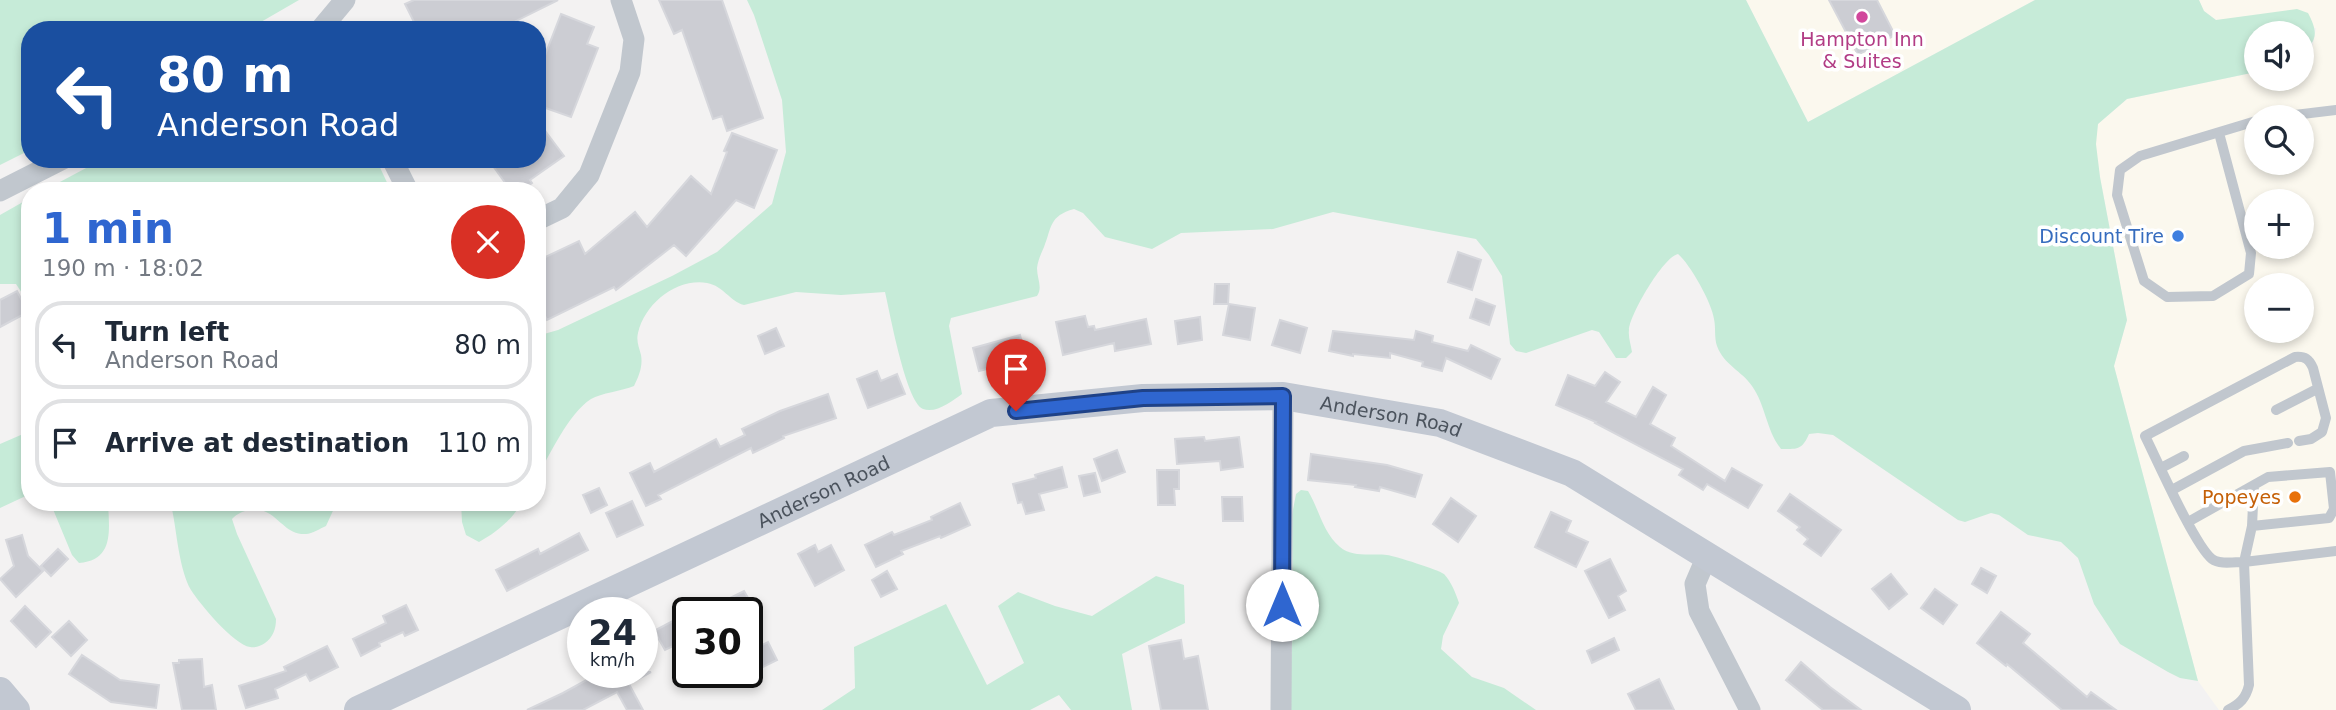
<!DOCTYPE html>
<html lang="en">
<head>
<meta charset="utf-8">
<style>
	:root { --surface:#fff; --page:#f6f6f7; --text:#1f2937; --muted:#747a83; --line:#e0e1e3; --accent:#2f66d0 }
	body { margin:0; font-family:"DejaVu Sans",sans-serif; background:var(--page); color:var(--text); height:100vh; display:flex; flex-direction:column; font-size:26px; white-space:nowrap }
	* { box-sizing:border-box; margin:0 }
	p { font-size:23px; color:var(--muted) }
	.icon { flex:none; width:38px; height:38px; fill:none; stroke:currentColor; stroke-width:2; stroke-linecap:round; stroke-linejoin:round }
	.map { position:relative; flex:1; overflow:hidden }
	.panel { position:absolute; left:21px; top:182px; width:525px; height:329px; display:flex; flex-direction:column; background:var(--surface); border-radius:28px; box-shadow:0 4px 10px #0003 }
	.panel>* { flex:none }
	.banner { position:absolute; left:21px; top:21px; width:525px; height:147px; border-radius:28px; box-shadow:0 4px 10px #0003; background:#1a4fa0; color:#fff; overflow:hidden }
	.fabs { position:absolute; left:2244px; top:21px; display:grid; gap:14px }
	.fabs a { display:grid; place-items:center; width:70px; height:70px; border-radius:50%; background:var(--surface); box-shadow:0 4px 10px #0003; font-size:35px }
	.speed { position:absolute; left:567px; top:597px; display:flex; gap:14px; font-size:35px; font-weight:700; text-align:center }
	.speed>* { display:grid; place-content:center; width:91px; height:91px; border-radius:50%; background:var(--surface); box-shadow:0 4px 10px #0003; line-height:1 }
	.speed small { font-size:18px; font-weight:400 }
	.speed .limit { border:4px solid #111; border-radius:10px; background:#fff; color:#111 }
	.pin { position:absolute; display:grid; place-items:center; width:60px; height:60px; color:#fff; margin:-72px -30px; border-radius:50% 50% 50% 0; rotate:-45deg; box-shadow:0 0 7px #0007 }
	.pin .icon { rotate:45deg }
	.me { position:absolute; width:77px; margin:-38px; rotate:0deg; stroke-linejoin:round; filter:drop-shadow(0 0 5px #0008) }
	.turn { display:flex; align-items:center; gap:24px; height:147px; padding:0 21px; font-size:32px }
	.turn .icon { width:91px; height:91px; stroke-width:2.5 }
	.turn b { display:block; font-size:49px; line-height:60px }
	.round { display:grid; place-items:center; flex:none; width:74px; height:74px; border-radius:37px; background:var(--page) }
	.headline { display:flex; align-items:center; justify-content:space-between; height:119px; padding:0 21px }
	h1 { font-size:42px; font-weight:700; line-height:52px; color:var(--accent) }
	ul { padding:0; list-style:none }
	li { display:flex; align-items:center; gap:21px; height:88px; margin:0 14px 10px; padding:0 7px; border:4px solid var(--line); border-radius:28px }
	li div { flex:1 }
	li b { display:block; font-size:26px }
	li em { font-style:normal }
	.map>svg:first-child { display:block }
</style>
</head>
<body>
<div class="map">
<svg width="2336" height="710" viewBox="0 0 2336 710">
	<rect width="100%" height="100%" fill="#f3f2f2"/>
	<path fill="#fbf8ee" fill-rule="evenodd" d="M1746,0h289l-227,122z
		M2199,0h137v710h-117l-21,-29 -84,-315 13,-46 -27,-143 -5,-33 3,-20 29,-25 129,-27v7h45v-24l12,-10 3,-17 -81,-9 -19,1 -12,-9zM2256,117h45v46h-45zM2256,201h45v46h-45zM2256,285h45v46h-45z"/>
	<path fill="#c6ebd8" d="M0,0h299l-52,30h-217v120l-30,15z
		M747,0h999l62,122 227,-122h164l5,11 12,9 81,-11 11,4c10,19 10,27 -7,42v-22h-45v39l-129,27 -29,25 -2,20 4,33 27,143 -13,46 84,315 -18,-3 -12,-6 -48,-28 -26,-40 -16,-46 -17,-16 -33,-7 -29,-20 -8,-2 -26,9 -7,-2 -125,-85 -15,-2 -9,1c-7,16 -11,15 -28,15 -15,-19 -15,-43 -29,-63 -10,-15 -28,-21 -35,-40 -3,-9 -1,-18 -3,-27 -2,-16 -24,-55 -36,-65 -15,3 -49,62 -49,76 -1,7 2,15 3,22l-6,6h-10l-17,-26 -7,-2 -66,23 -10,-2 -6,-7 -8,-68 -13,-21 -13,-16 -143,-27 -60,17 -92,4 -29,16 -47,-12 -22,-24 -9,-4c-25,7 -22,18 -30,38 -3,7 -6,13 -7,21 0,11 6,19 0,28l-86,22 -2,8 13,68c-10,7 -26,20 -39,15 -17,-7 -33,-96 -38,-117l-44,3 -45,-3 -52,13c-15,-4 -20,-19 -37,-22 -30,-5 -62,20 -69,50 -2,8 1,14 3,22 2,11 -2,21 -7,31 -12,5 -33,7 -43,13 -23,15 -40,54 -54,78v-141l21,-6 114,-54 45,-24 55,-48 14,-52 -4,-52 -28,-85z
		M103,159h273l15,32h-348z
		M30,198v107l-14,-21h-16v-69z
		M30,431v63l-30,14v-64z
		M1301,490l7,1c11,18 15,42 32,56 12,11 33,6 47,8 8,1 52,15 57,19 7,7 12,20 15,29l-16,33 -2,13 31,28 32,11 32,22h-248l5,-81 -1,-114 4,-21z
		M50,502h58c1,27 7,58 -29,61l-7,-8z
		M166,502h171l-11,24c-5,2 -14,8 -20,8 -18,1 -25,-14 -38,-21 -11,-7 -28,-3 -36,6l5,15 39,85c0,10 -3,18 -11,24 -4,3 -10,5 -15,4 -16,-2 -51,-44 -59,-57 -12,-21 -14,-57 -19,-81z
		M461,502h61c-9,17 -26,31 -43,40l-13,-7 -4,-13z
		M1156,576l28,9 1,38 -63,31 10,56h-61l-12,-15 -29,15h-208l33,-22 -1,-41 92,-43 41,81 37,-22 -26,-57 20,-14 37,14 37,10z"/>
	<path fill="#cccdd3" stroke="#d6d7dc" stroke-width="2" d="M414,0h144l-60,30 -4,-6 -12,6h-64l-13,-26z
		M659,0h63l41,118 -36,13 -5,-15 -9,3 -31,-89 -8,4z
		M1829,0h48l18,35 -37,20z
		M561,14l33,13 -7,17 11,4 -27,69 -34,-12v-29z
		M537,120l27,36 -34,24 2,3 -11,8h-10l-23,-32h49z
		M732,133l45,17 -23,58 -18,-8 -50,56 -12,-11 -58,45 -2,-3 -67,33 -10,-20v-39l42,-20 6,13 50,-42 12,15 44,-51 20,18 16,-42 -3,-1z
		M1458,252l23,8 -9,30 -24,-8z
		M1215,284h14l-1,20h-14z
		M17,291l11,21 -28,15v-27z
		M1476,299l19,7 -6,19 -19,-7z
		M1229,304l26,4 -5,32 -27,-5z
		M1085,316l3,11 6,-1 1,4 51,-11 5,25 -36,7 -1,-8 -51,12 -7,-33z
		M1200,317l2,23 -24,4 -3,-23z
		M1280,320l27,8 -7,25 -28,-8z
		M776,328l8,18 -19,8 -7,-18z
		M1333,331l81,9 2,-9 17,5 -1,6 36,9 3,-6 29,14 -9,20 -45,-21 -4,13 -20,-5 1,-4 -33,-9v5l-37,-4v2l-24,-5z
		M1020,335l6,24 -47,12 -6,-23z
		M877,371l4,10 16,-7 8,20 -37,14 -11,-29z
		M1605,372l15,10 -14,20 30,15 17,-30 13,8 -16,29 25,14 -4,8 54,35 7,-13 30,17 -14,23 -41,-24 -4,6 -24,-15 4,-6 -88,-46 1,-1 -40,-17 12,-30 27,11z
		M828,394l8,24 -53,18 1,2 -31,15 -2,-5 -93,47 3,4 -15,7 -16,-33 20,-10 4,9 62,-33 4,8 25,-12 -3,-6 38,-18z
		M1204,437l1,4 34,-4 4,30 -22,3 -1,-9 -43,3 -2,-25z
		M1117,450l8,22 -23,9 -8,-22z
		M1311,454l76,11 35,10 -7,22 -35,-10 -1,4 -24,-4 1,-2 -48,-5z
		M1062,467l5,20 -28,7 5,16 -18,4 -4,-12 -4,1 -5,-19 23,-6 -1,-3z
		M1157,470h22v19h-5l1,16h-17z
		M1095,473l5,19 -16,4 -5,-20z
		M599,488l8,17 -16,8 -8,-18z
		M1790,494l51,36 -20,26 -17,-12 4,-5 -11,-9 3,-3 -22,-16z
		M1222,497h20l1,24h-20z
		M1451,498l25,18 -18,26 -25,-18z
		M632,501l11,24 -26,12 -11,-24z
		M960,503l10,22 -29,13 -1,-2 -39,15 2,3 -27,13 -11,-22 27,-13 2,3 38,-15 -1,-3z
		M1551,512l20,9 -5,11 22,10 -12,25 -41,-20z
		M579,533l9,17 -81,41 -11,-21 42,-21 2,5z
		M22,535l6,21 15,15 -27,26 -16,-18 14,-13 -8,-26z
		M815,545l3,7 13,-7 13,25 -29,16 -17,-32z
		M58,549l10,10 -17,17 -10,-10z
		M1610,559l16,32 -8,5 7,14 -16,8 -24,-47z
		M1981,568l15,8 -9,17 -15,-9z
		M887,571l10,18 -16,8 -9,-17z
		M1891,574l16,20 -18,15 -17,-20z
		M1935,589l22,16 -14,19 -22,-16z
		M744,591l10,17 -9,4h-13l-6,-12z
		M406,605l12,25 -13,6 -2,-4 -24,11 1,3 -19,10 -8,-17 33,-16 -3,-7z
		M25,606l26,26 -15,15 -25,-26z
		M2001,612l29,22 -7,9 64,54 4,-5 25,18h-54l-55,-46 -1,2 -29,-23z
		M688,613v56l-13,-24 -10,5 -11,-19z
		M69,621l18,19 -16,16 -19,-19z
		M1614,638l5,12 -27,13 -5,-12z
		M1181,640l3,19 14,-3 10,54h-47l-12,-64z
		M768,642l9,18 -20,10 -9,-18z
		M327,646l11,21 -28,14 -4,-7 -31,15 3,9 -32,10 -7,-22 47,-15 -2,-4z
		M82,655l38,25 39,5 -3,23 -45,-6 -42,-28z
		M202,659l2,28 8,-2 4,25h-34l-9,-47h6v-3z
		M1801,662l29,25 31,23h-38l-37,-30z
		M601,672h50l-22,12 14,26h-16l-10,-18 -34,18h-56l36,-17z
		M1659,679l15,31h-38l-8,-16z"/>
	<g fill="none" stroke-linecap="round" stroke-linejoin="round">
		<path stroke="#c1c7ce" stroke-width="10" d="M2278,117l58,-7
			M2219,133l32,120 -2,21 -36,22 -46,1 -23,-16 -27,-86 3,-25 20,-14 116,-35
			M2276,410l41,-21
			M2161,468l23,-12
			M2254,485l-2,41 -8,36c-10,0 -24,3 -32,-3 -17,-13 -55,-99 -67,-123l150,-79c10,-1 14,2 18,11l13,50 -4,14 -11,7 -12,2
			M2172,490l72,-39 44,-8
			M2188,522l80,-45 62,-5 4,37 -5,9 -77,8
			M2228,710c12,-6 18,-12 21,-25l-5,-123 92,-11"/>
		<path stroke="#c1c7ce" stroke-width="21" d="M320,30l25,-30
			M392,159l16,32
			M0,191l63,-32
			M537,220l25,-12 27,-33 41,-103 4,-33 -13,-39
			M1707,556l-12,28 4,27 51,99
			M1281,710l2,-314"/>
		<g stroke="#c2c8d2" stroke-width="28">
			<path d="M0,691l16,19"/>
			<path id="s1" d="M358,710l633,-297 152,-15 140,-2 157,27 132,50 385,237"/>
		</g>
	</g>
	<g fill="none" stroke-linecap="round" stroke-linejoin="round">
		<g stroke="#1f4287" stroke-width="18">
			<path id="route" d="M1016,411l127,-13 140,-2 -1,209"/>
		</g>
		<use href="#route" stroke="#2f66d0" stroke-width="12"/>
	</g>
	<circle fill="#d1479c" stroke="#fff" stroke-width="2.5" cx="1862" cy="17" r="7"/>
	<circle fill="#3f7fe0" stroke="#fff" stroke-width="2.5" cx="2178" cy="236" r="7"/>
	<circle fill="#e8710a" stroke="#fff" stroke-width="2.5" cx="2295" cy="497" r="7"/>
	<g text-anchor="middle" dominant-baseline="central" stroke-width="7" stroke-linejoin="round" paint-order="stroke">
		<g font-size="19" fill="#b23c85" stroke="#fff">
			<text x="1862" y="39">Hampton Inn<tspan x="1862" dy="22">&amp; Suites</tspan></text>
		</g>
		<g font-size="19" fill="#366cbe" stroke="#fff" text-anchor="end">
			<text x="2164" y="236">Discount Tire</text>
		</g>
		<g font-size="19" fill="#4b535d" stroke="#fff">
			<text stroke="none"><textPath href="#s1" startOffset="1102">Anderson Road</textPath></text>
			<text stroke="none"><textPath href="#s1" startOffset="514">Anderson Road</textPath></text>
		</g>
		<g font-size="19" fill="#c56008" stroke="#fff" text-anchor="end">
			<text x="2281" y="497">Popeyes</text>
		</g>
	</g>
</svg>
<div class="fabs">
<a><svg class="icon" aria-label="sound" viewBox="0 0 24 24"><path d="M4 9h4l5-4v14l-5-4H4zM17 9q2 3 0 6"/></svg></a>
<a><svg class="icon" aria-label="search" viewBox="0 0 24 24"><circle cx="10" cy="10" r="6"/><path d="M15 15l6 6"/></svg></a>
<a>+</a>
<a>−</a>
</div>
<div class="speed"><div>24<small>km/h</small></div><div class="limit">30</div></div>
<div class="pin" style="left:1016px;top:411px;background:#d93025"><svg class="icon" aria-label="arrive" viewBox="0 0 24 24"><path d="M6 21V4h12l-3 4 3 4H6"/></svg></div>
<svg class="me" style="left:1282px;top:605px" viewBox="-20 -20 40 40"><circle r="19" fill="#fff"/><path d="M0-13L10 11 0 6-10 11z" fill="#2f66d0"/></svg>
<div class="banner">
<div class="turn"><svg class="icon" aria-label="left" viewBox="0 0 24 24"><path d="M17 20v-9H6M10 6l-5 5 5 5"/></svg><div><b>80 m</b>Anderson Road</div></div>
</div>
<section class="panel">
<div class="headline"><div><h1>1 min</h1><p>190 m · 18:02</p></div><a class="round" style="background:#d93025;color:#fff"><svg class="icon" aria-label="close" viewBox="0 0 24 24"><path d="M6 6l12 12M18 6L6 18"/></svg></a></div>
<ul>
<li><svg class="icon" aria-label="left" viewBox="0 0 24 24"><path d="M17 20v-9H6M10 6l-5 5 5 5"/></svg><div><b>Turn left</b><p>Anderson Road</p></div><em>80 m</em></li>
<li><svg class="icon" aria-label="arrive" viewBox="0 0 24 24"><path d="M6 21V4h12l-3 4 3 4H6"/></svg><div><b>Arrive at destination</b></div><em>110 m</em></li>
</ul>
</section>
</div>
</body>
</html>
